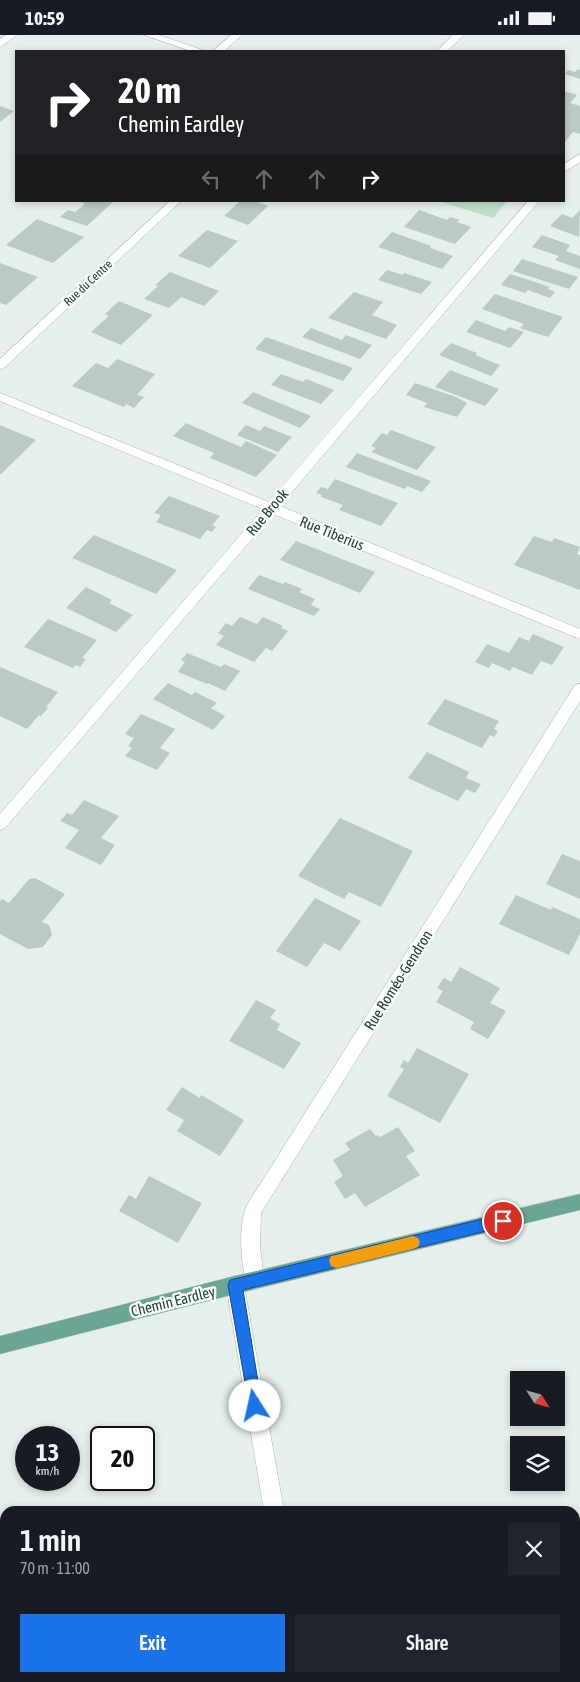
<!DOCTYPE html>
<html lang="en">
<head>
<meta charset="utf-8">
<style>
	:root { --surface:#171b24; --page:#20242c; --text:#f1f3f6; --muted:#9ea1a6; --accent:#1a73e8 }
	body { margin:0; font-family:"Asap Condensed",sans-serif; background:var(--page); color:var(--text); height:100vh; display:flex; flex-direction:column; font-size:19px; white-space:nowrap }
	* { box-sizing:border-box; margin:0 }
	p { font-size:16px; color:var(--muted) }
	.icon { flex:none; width:28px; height:28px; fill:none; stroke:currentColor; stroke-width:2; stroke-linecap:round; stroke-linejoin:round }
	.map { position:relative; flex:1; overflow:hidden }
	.side { position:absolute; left:0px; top:1471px; width:580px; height:176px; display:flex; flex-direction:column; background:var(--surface); border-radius:15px 15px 0 0; box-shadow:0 2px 8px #0003 }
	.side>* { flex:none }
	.banner { position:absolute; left:15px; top:15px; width:550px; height:152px; border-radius:0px; box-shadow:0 2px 8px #0003; background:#202124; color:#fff; overflow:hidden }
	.needle { width:32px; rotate:126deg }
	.controls { position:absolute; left:510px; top:1336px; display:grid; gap:10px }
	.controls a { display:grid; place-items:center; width:55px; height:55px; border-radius:0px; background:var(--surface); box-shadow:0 2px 8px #0003; font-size:25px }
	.speed { position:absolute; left:15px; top:1391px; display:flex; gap:10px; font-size:25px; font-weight:700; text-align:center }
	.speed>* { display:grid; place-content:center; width:65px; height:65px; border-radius:50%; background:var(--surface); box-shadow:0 2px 8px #0003; line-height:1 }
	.speed small { font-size:12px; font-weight:400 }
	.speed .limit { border:2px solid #111; border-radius:8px; background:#fff; color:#111 }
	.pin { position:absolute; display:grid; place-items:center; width:42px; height:42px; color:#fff; margin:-21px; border:2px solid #fff; border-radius:50%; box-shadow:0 1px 5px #0007 }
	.me { position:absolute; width:55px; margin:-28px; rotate:350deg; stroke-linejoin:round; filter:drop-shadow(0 0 4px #0008) }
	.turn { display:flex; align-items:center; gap:18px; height:105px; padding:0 20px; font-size:22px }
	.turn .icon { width:65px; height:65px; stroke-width:2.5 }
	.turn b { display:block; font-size:35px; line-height:42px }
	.lanes { display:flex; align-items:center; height:48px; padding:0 20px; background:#0003; justify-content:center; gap:25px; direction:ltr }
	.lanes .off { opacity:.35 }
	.round { display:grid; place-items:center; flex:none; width:52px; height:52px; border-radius:0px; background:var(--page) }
	.summary { display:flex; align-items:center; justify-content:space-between; height:85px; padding:0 20px }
	h1 { font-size:30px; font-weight:600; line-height:38px }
	.primary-button { display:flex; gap:10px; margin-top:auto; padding:10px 20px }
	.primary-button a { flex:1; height:58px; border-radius:0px; background:var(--accent); color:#fff; font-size:20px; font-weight:600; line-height:58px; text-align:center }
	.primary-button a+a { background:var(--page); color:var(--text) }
	.status { display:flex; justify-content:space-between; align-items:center; height:35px; padding:0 25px; background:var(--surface); direction:ltr }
	.status svg { height:14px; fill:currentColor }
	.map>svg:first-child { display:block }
</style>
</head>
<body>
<div class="status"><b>10:59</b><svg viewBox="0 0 49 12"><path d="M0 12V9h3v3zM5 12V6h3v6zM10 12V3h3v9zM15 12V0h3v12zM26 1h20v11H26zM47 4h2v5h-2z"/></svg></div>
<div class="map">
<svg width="580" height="1647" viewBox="0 0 580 1647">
	<rect width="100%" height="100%" fill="#e6efeb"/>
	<path fill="#bfe0c8" d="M438,166h69l-14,17z"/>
	<path fill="#bbcac4" d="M578,34l2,1v9l-15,-5 3,-4 7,2z
		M564,56l13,4 -7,8 10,3v28l-7,-2 -9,11z
		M0,71l14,5 -14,11z
		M79,166h35l-27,25 -27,-9 8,-7 7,2 10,-8z
		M240,166h16l12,5 -20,19 -24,-9z
		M419,175l28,10 3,-3 10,3 -3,2 14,5 -16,17 -51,-17z
		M580,175l-1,27 -29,-11 12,-12 10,4z
		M37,184l47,18 -31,26 -47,-18z
		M207,195l31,11 -28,27 -32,-12z
		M392,197l39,14 -1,2 23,8 -11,13 -64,-22z
		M542,200l28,10 -4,6 14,5v13l-25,-9 4,-4 -27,-9z
		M522,224l56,18 -9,12 -56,-18z
		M0,228l38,14 -32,28 -6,-2z
		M387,235l16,5 1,-2 28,9 -11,12 -43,-14z
		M170,237l49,19 -15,15 -23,-9 -12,11 -25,-9 14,-13 -3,-1z
		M510,239l40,13 -2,2 7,3 -5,6 -22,-8 -3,3 -24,-8z
		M354,257l29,10 -11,13 25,10 -11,14 -58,-21z
		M495,259l68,23 -15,20 -28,-9 4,-4 -42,-15z
		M119,266l34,14 -32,30 -30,-13 18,-16 -4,-2z
		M476,285l29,11 4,-4 15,5 -14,16 -44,-16z
		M311,293l31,12 4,-5 26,10 -12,14 -58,-22z
		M266,302l87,31 -10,13 -88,-32z
		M451,308l26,10 -2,2 25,10 -9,11 -52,-21z
		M117,324l38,15 -18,21 7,2 -10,11 -8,-4 -2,3 -52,-21 24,-23 12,5z
		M450,335l49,19 -14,17 -50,-19z
		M281,339l22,8 3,-3 28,11 -13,14 -50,-19z
		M415,348l41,14 11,6 -10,14 -33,-10 3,-4 -21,-8z
		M253,357l58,24 -11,12 -58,-25z
		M186,388l55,24 5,-6 31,14 -21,22 -46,-19 4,-5 -41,-17z
		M0,390l36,15 -36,35z
		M246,390l14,6 4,-5 28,11 -14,15 -41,-17z
		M391,395l45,17 -19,23 -46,-18 5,-4 -5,-2 11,-13 5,2z
		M357,418l74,28 -9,11 -15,-6 -2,3 -59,-22z
		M335,444l63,24 -17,23 -42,-16 4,-5 -22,-8 1,-2 -6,-2 5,-6 7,2z
		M169,461l51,20 -8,9 4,2 -4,5 -5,-2 -7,9 -44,-17 5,-7 -7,-2z
		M94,500l83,35 -21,24 -84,-36z
		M534,501l18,6 2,-4 26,9 -3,7 3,1v35l-66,-25z
		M296,506l79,31 -15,21 -80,-33z
		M259,540l24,9 2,-2 17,7 -3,3 16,7 -4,6 9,4 -6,7 -66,-27z
		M86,552l26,13 -3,3 24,12 -17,17 -50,-24z
		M240,582l17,7 6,-7 20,9 -2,2 7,3 -16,20 -6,-3 -12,14 -38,-17 8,-9 -6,-3 8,-10 6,3z
		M48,584l49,21 -15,18 4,1 -6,8 -4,-2 -3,3 -49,-21z
		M533,599l31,13 -12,18 -11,-4 -9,14 -19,-8 -3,4 -18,-8 -3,5 -14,-6 12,-18 22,9 10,-16 10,4z
		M187,618l34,14 3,-3 16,7 -15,20 -17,-8 -1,1 -29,-12 7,-10 -4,-2z
		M0,632l58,25 -12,15 2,1 -7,8 -2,-1 -12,14 -27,-13z
		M168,648l24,12 3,-3 22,11 -6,5 14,8 -12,14 -60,-31z
		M445,664l54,22 -5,8 4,2 -4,6 -4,-2 -8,13 -55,-24z
		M141,679l34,15 -15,19 10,5 -13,17 -32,-14 7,-8 -4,-2 6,-8 -9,-4z
		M427,717l42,20 -3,6 15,6 -6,9 -9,-4 -8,12 -50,-23z
		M84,765l35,16 -18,22 14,7 -14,20 -36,-17 14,-18 -19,-9 7,-8 5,2z
		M340,783l73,33 -32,56 -32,-15 -5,7 -46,-23z
		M562,819l18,7v38l-34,-15z
		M35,843l30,16 -23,28 7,3 3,10 -9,12 -15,2 -28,-15v-33l2,-2 7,4 20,-24z
		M516,860l35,15 1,-3 28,12v15l-11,21 -70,-31z
		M315,863l46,23 -21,30 -16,-8 -17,24 -31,-16z
		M460,932l40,21 -10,15 16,8 -18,28 -18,-10 4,-7 -38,-20 7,-11 -6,-3 7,-10 7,4z
		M256,965l20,10 -6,8 10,6 -3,6 24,13 -17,26 -55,-28z
		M417,1013l52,26 -29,49 -53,-27 17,-27 -4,-2 4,-7 4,3z
		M182,1052l18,11 1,-3 43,25 -24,36 -43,-25 7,-11 -18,-10z
		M398,1092l17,24 -9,5 14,19 -55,32 -10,-14 -10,6 -11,-17 9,-6 -10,-16 17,-10 -5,-7 25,-14 6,7 2,-1 2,2z
		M149,1141l53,27 -24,40 -59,-32 10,-16 7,4z"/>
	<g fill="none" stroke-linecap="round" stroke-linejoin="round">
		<g stroke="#a8b8b2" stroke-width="1">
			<path id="minor" d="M6,0h11l-17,12v-8z
				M144,0h15l46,16h-14z
				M231,0h11l-18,16h-11z
				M453,0h11l-17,16h-10z
				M580,119v8l-16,10v-8z
				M170,166h11l-177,167 -4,1v-10z
				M528,166h11l-259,305 300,123v10l-307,-125 -268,314 -5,2v-16l263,-305 -263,-108v-8l269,109z
				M580,649v17l-319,512 -1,33 4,35 -3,6 -6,3 -6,-3c-9,-19 -11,-62 -2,-82l328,-520z
				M235,1241l6,3 3,6 40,226h-20l-38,-226 3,-6z"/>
		</g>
		<g stroke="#c2cac8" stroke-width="1">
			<path id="major" d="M580,1159v16l-345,84 -235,60v-18l235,-60z"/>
		</g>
		<use href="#minor" fill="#fff" fill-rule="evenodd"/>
		<use href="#major" fill="#6aa596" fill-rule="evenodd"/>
	</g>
	<path fill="#1a73e8" stroke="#114b97" d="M503,1179l5,2 2,5 -2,4 -5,2 -260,63 19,116 -2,5 -5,2 -5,-2 -22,-126 2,-5z"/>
	<path fill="#f59e0b" d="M413,1201l5,2 2,4 -2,5 -5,2 -77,19 -5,-2 -2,-5 2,-5 5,-1z"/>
	<g text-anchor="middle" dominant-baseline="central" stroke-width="5" stroke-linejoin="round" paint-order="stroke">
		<g font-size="12" fill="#24423a" stroke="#f7fbf9">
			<text transform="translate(88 248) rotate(-43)">Rue du Centre</text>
		</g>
		<g font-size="15" fill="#24423a" stroke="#f7fbf9">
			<text transform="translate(267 477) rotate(-50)">Rue Brook</text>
			<text transform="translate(332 498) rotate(22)">Rue Tiberius</text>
			<text transform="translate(398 945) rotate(-58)">Rue Roméo-Gendron</text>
			<text transform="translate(173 1266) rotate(-14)">Chemin Eardley</text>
		</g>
	</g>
</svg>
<div class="controls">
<a><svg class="needle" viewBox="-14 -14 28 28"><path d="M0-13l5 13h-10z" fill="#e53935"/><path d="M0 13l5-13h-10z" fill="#9ea1a6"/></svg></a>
<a><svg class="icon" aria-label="layers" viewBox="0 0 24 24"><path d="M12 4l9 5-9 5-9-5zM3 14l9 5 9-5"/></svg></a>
</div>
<div class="speed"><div>13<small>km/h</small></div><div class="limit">20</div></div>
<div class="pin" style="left:503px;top:1186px;background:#d93025"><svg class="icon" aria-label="arrive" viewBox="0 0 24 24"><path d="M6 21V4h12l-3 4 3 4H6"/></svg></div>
<svg class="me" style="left:255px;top:1371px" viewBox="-20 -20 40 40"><circle r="19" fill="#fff"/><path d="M0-13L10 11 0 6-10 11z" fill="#1a73e8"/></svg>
<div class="banner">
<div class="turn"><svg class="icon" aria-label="right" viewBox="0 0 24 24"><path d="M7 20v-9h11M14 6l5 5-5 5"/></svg><div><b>20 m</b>Chemin Eardley</div></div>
<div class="lanes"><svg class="icon off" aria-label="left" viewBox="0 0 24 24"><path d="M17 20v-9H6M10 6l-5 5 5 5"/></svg><svg class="icon off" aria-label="ahead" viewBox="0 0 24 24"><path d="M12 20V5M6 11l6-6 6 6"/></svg><svg class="icon off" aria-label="ahead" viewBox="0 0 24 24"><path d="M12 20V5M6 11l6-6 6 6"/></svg><svg class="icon" aria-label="right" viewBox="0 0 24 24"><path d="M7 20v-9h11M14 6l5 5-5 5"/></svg></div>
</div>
<section class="side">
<div class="summary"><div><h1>1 min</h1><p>70 m · 11:00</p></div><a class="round"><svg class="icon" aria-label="close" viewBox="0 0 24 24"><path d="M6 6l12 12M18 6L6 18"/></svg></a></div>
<div class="primary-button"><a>Exit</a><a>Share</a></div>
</section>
</div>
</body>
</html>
